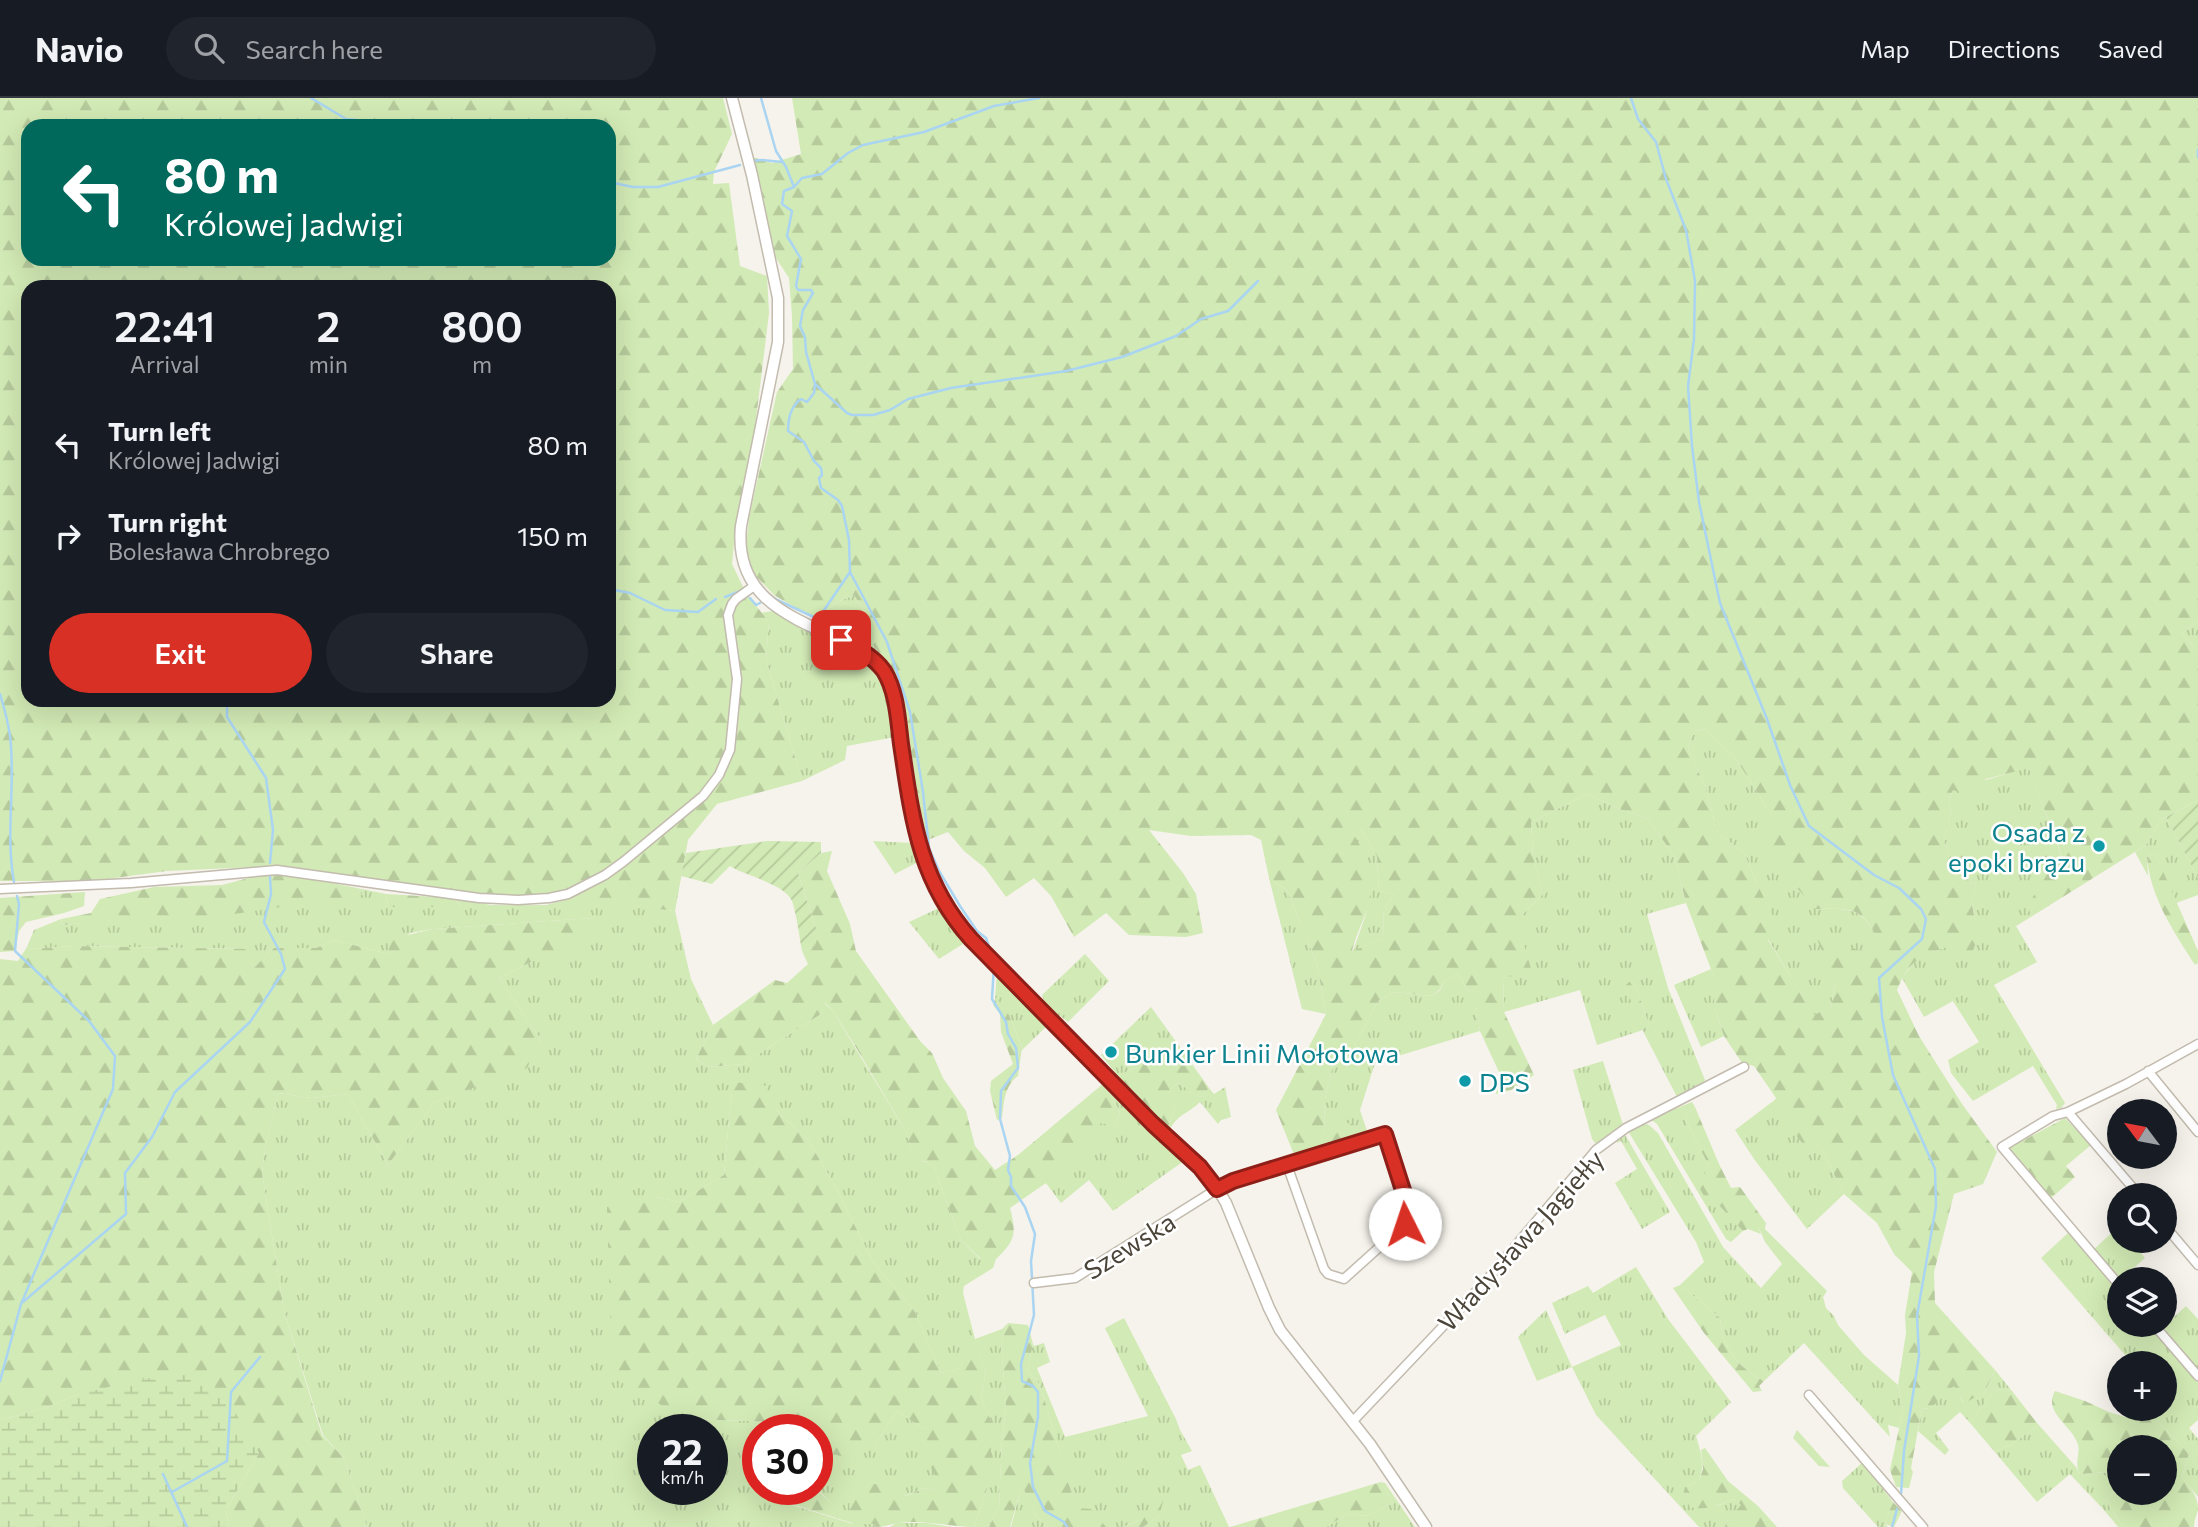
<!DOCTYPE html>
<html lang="en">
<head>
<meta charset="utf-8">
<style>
	:root { --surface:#171b24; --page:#20242c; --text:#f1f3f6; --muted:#9ea1a6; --line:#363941; --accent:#d93025 }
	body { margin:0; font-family:Commissioner,sans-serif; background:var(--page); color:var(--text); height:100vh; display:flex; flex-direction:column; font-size:26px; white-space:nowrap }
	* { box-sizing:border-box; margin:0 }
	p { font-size:23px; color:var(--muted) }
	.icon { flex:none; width:38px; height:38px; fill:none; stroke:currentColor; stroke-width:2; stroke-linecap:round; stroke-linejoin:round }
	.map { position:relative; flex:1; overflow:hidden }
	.panel { position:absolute; left:21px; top:182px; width:595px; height:427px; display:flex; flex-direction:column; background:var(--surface); border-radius:21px; box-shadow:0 7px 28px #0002 }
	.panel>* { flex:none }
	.top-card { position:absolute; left:21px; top:21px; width:595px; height:147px; border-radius:21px; box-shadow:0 7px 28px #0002; background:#00695c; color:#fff; overflow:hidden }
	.needle { width:46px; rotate:302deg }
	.controls { position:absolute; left:2107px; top:1001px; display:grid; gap:14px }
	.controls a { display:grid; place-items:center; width:70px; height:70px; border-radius:50%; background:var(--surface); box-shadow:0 7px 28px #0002; font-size:35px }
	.speed { position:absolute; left:637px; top:1316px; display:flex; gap:14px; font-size:35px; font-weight:700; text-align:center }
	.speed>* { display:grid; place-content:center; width:91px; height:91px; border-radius:50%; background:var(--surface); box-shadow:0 7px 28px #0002; line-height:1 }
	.speed small { font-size:18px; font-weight:400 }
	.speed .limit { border:10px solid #d22; background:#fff; color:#111 }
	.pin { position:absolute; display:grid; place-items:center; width:60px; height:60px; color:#fff; margin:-30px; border-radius:14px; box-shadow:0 4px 10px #0006 }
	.me { position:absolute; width:77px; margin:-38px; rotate:356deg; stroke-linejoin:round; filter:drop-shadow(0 0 5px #0008) }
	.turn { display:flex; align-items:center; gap:24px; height:147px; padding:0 28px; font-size:32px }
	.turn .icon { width:91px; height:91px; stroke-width:2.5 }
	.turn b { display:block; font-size:49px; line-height:60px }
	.eta { display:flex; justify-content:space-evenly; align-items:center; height:119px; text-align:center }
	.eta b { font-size:42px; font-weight:600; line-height:49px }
	.primary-button { display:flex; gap:14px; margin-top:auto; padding:14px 28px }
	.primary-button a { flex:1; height:80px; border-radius:42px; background:var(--accent); color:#fff; font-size:28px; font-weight:600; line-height:80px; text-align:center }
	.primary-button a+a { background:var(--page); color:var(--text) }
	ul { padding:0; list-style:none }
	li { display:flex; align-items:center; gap:21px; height:91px; padding:0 28px }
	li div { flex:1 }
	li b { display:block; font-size:26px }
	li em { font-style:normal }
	header { display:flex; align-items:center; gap:42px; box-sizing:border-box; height:98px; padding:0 35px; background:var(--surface); border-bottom:2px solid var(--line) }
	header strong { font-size:33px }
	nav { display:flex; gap:38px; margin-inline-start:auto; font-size:24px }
	.search { width:490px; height:63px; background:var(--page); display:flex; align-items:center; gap:18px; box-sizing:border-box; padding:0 24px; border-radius:38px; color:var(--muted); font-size:26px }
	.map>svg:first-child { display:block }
</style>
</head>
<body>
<header>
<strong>Navio</strong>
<div class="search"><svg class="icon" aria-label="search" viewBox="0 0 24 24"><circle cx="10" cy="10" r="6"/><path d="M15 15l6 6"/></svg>Search here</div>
<nav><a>Map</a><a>Directions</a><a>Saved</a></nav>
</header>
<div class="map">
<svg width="2198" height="1429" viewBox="0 0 2198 1429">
	<defs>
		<pattern id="grass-tufts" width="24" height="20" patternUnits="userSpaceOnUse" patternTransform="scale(1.75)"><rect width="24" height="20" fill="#d2eab5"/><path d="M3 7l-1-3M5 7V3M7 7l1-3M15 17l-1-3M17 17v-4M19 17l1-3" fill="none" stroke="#b6ca9c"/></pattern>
		<pattern id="forest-firs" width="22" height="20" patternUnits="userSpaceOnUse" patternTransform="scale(1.75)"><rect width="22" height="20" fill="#d2eab5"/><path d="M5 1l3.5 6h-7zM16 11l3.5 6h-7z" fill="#b6ca9c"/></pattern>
		<pattern id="wetland-marsh" width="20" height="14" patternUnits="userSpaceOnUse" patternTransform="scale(1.75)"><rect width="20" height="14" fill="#d2eab5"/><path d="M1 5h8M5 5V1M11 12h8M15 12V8" fill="none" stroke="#b6ca9c"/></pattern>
		<pattern id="garden-furrows" width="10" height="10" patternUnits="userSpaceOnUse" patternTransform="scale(1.75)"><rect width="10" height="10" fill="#d2eab5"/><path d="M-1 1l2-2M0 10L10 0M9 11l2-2" fill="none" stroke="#b6ca9c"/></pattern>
	</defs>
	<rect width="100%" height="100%" fill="#f6f3ec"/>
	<path fill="url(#grass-tufts)" fill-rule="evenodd" d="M854,497l15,24 4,26 17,23 -23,-21 -48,-30 16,-14z
		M773,513l65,34 25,11 12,11 9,15 11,55 -48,9 -2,14 -43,21 -36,-121 3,-38 -8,-9z
		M2198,523v31l-16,-19z
		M1705,631l31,30 39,62 41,88c43,-1 46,1 67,38l-24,3 -24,31 -4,26 -17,9 -46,-77 -10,-53 -14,-33 -26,-20 -13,-46 -17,-39 6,-17z
		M2029,669l35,96 -35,42 2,12 -15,9 21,36 -43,23 71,118 -4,5 -5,1 1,-4 -24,-39 -60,35 -22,-28 -3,-13 31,-18 -26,-41 -29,16 -22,-39 15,-20 29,-11 29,-27 -3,-16 4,-19 -18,-13 -14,-30 7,-30 -2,-11 4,-11z
		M1587,696l35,16 25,8 28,39 11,46 -39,11 21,74 37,92c-6,11 -16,15 -28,17l-33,-64 5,-8 -14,-41 -5,-3 -4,6 17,43 -46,15 -17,-55 -76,22 -1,-34 28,-7 -9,-32v-24l21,-21 -10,-37 -2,-35z
		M2166,719l32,61v17l-22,8 -21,-50 -8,4 1,19 -13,-24 11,-7 14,-25z
		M1359,728l18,30 2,34 15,5 -10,13 -1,31 -30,12 12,-34 7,-31 -22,-58z
		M873,743l40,2 7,18 -25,13z
		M1269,780l18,12 30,74 9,50 -24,-5z
		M357,790l29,6 2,13 73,-1 -8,-8 38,7h55l27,-7 102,13 16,68 22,46 -17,34 13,8 34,-3 78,-50 3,-11 9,8 73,121 9,29h7l11,4 28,75 19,19h16l-3,9 -29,18 -1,7 12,46 27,-10 6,-6 -7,20 5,65 -4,32 -3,66 -10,21h-15l13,-38 4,-68 -10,-23 5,-27 -11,-30 -16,28 -18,4 -26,-61 -42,-50 -39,-78 -26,-44 -31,-29 -42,-29 -4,15 -7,78 -45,27 -24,-5 31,222 90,3 1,8h-19v59h26l2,14 67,21 -34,-33 6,-13 -7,-27 56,-5 23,-35 28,19 17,53 -6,7 -11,-2 -21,8 -31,28 3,3h-509l-23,-69 -21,-23 -39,-124 -22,-138 3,-25 13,-55 33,5 37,-4 40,71 47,-63 92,-35 14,-27 -42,-62 32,-16 61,-44 -159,11 -23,4 -22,21 -54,-14 -18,8h-43l-20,21 -3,-20 -178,-3 -39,3 -6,-2 7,-17 27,-11 2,6 298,-31zM653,1332h59v59h-59z
		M941,809l22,37 -24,15 -30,-37z
		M1085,856l24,27 -41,41 -23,-17 -3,-10z
		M997,871l51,56 -27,26 1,-4 -13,-32 -14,-15z
		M1711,871l3,8v30l10,29 -23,11 -27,-62z
		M1458,875l18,33 4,25 -105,32 -15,47 9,27 -14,3 -31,-6 1,-36 8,-32 18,-13 27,-52 16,-9 38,4 8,-6 4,-8z
		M1151,909l26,36 -27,18 -32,15 -17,-21z
		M1603,963l20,64 -21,17 -7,1 -3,-4 -19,-69z
		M1104,985l80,78 -71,50 -24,-31 -28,23 -16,-21c24,-15 40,-36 56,-60l14,4 5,-14z
		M1177,985c11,4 15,13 26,14l6,-9 5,6 11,-7 6,30 -10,3 -3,4 -18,-22c-13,13 -20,10 -30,27l-2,-2 7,-18 -10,-12z
		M1776,1001l46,51 22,44 -37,35 -53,-70 -19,-29z
		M1692,1004l3,5 -11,10 26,51 8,35 25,28 -12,11 -5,-3 -69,-115 -7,-5z
		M1642,1026l7,1 9,8 65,114 38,41 21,-24 -17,-22 -6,-14 6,1 62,62 -4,6 3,11 8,8 4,9 26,30 34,30 5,25 -4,18 -11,-3 2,12 -86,-94 -40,38c-27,-15 -41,-31 -44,-63l-40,-33 24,-23 -8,-20 -68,-111z
		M1624,1035l46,79 -28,17 -27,-46 22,-14 -16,-28 -4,2v-4z
		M2118,1129l1,14h12l14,17 -24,21 -29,-28z
		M2068,1135l51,57v35h30l49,57v38l-9,8 9,11v58l-16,-20 7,-23 -37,-39 7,-6h6v-46h-33l-91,-105z
		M1636,1169l32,52 63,83 -35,34c5,17 9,28 3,45l-14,6 32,19 17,-7 8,6 -16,17 -1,5h-26l-103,-112 -24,-48 -35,14 -19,-44 28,-27 26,57 49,-22 -16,-30 -40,19 -13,-31 36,-17 5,7z
		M2186,1208l12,13v53l-37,-43z
		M1124,1220l52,101 4,11 12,21 -11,4 7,15 12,-5 29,62h-86l16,-11 -5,-20 -1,10 -6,10 -23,11h-18l-30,-18 -32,-111 -7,-18 -10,-8 6,-28 1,2 10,-3 6,19 -13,6 28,69 83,-21 -43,-88z
		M1995,1272l17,21 -17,-2 -25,34 -10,-11 -24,21 13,17 -4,5 -27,-24 4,-23 8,1 24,-24 9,17 21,-9z
		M2037,1325l39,44 4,7 30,-2 9,9v5l-13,15 17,26h-5c-15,-20 -31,-34 -48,-53l-33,28 -43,-51 15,-5 28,-20z
		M1863,1364l29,39 -7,23 3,3h-10l-35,-39 -1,-7z
		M1381,1384l4,1 30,44h-102h13l22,-13 18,2 27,-13z
		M1022,1386l14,32 12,11h-37z
		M896,1425h31l25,4h-62z"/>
	<path fill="url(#forest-firs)" fill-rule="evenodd" d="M0,0h723l9,36 -18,38 -1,12 16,-1 11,83 27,10 2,37 -15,122 -19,99 -3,30 14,29 23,29 -3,38 36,121 -85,23 -29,36 -13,71 -95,-11 -15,-5 -68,4 -125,-15 -91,-18 -114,5 -75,10h-92zM28,28h581v133h-581zM28,189h581v413h-581z
		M792,0h1406v523l-16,12 16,19v148l-38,20 -14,25 -115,72 -3,-12 21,-34 15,-9 -35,-94 -43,11 -14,18 -19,-7 -4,11 2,11 -7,30 14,30 18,13 -4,20 3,15 7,6 -11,30 -25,-9c-30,12 -36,13 -49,43l22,46 43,68 35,48 -14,32 -29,10 -20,78 1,31 60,67 -11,23 -20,10 -10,-17 -24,23 -8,-1 -11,60 2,4 -4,16 -13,-1 -6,-17 13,-60 -5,-25 8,-52 -1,-18 7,-43 -18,-18 -17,-31 -33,-29 -22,-44 -10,-10 -9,4 -31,-39 4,-7 -22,-32 -12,-3 -18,-27 -10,-29v-30l-28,-74 -11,-46 -28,-39 -25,-8 -35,-16 -56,28 2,35 10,37 -21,21v24l10,33 -29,6 1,34 30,63 -23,15 -15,4 3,-22 -19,-41 -4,-25 -11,-5 4,-8 -11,-20 -14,9 -4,7 -8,7 -38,-4 -16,9 -27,52 -18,13 -8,32 -1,35 17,-11 12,2 2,16 -60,17 -19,-47 50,-96 -9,-50 -30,-74 -18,-12 -8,-38 -10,-5 -60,1 -42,-6 34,43 13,21 7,39 -17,4 -57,-2 -23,-22 -32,24 -23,-41 -17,-18 -28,19 -21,-29 -21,-17 -16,-19 -23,9 -21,-134 -14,-39 -17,-23 -4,-26 -15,-24 -19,8 -16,14 -15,-4 -30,-18 -21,-22 -7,-27 3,-28 28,-126 16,-23 -1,-53 -3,-38 -13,-20 -24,-101 20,6 29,-9zM1705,631l31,30 39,62 -13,19 26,38 28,31c43,-1 46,0 66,37l-23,4 -42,-11 18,42 -4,26 -17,8 -46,-75 12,-10 -22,-44 -14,-33 -26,-20 -13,-46 -17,-39 6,-17zM1359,728l18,30 2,34 15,5 -10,13 -1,31 -31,12c5,-21 19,-43 20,-65 1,-20 -12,-40 -21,-57z
		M832,753l-5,20 23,53 6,27 64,90 12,12 11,25 23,33 9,35 20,24 23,-15 86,-72 16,29 -5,14 -14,-3 -19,26 -20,23 -52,36c7,26 5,33 -14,51h-15l-20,-19 -28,-75 -10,-4 -8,1 -9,-30 -46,-78 -27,-43 -8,-8 -4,11 -78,50 -34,3 -13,-8 17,-34 62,-45 12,3 21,-19 -6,-13 14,-6v-17l-18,-55 23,-20z
		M2155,755l43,98v12l-3,2c-21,-33 -45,-68 -48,-108z
		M282,775l75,15 5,7 -168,25h-78l-53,5 -2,-6 30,-6 9,-14 54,-12 68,-2 41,-11z
		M85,794l-1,14 -20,7 -38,9 -7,9 -4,20 -15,1v-54z
		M386,796l67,4 9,9h-74z
		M592,820l-8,22 -53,22 -32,16 42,62 -14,28 -92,34 -47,63 -40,-71 -37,4 -33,-5 -13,55 -3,25 22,138 38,124 22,23 23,69h-138l-3,-17 33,-57 -179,-59 -35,14 -45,12v-461l18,2 9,-14 6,2 39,-3 179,3 2,20 20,-21h43l18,-8 54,14 3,-15 42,-10z
		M1630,883l5,3 14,41 -5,8 -19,-47z
		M996,899l13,18 13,32 -4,29c-14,10 -14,27 -16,42l-5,2 -7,-29 1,-10 22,-17 -12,-32 -1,-18 -7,-9z
		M1177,945l32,45 -6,9c-12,-1 -15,-10 -26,-14l-11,13 9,13 -7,18 -50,-51 32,-15z
		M734,984l33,4 -5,14 15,11 31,29 26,44 39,78 42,50 26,61 18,-4 16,-29 11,31 -5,27 10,23v44l-4,24 -13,38c-24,0 -51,-8 -75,-4 -8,1 -14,4 -23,4l-3,-3h-18l-70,-22 -1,-13h33v-59h-40l-1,-8 -90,-3 -74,-42 -5,-170 48,-10 24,5 45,-27 7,-78zM897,1313l28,19c-1,17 4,41 16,54l-5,6 -11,-2 -20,8 -14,-12h-26l-16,21 5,18 -35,-31 6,-14 -7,-27 37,8 19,-13z
		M1695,1009l24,57 12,24 9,-1 26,36 -1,6h-6l2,5 -13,-5 -5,2 -25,-27 -8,2 -14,-24 14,-14 -26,-51z
		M2065,1020l26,27 -25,21 9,11 -26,23 -40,-49v-3z
		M1680,1187l40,33c3,32 17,48 44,63l-5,5 3,5 -9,1 -49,-59 -31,-45z
		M1008,1225l20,2 5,19 -6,28 10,8 7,18 32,110 15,1 15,18h-58l-12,-11 -14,-31 -12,42h-21l10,-21 3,-66 4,-32 -5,-65z
		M1995,1291l17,2 25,32v3l-28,20 -15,5 -24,-28z
		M2055,1293l30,10 24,11 16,5 27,-2 37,39 -7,23c8,10 16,19 16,32 -1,7 -4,10 -4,18h-71l-17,-26 13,-15v7h46v-46h-46v34l-9,-9 -30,2c-7,-13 2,-21 -3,-32 -7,-18 -34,-30 -22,-51z
		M1797,1332l33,37 -11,-1 -26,-28z
		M1705,1350l23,33 30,25 19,21h-52l1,-5 15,-17 -7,-6c-15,6 -28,12 -44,8l-7,-12 2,-8 14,-6 4,-12 -2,-19z
		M1381,1384l12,21 -27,13 -18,-2 -22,13h-96z
		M1154,1397l10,3 -5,18 -16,11h-19c17,-8 28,-11 30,-32z
		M1892,1403l10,10 -8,16 -9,-3z"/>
	<path fill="url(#wetland-marsh)" d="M172,1276c7,1 16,1 22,3 32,13 49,47 65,76l-33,57 3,17h-229v-107l45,-12 35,-14 53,-13z"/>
	<path fill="url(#garden-furrows)" d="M2198,702v78l-32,-61z
		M767,743l54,1v11l-23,20 18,55v17l-14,6c-3,-16 -5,-35 -10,-50 -7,-17 -46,-25 -62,-35l-18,18 -31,-8 5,-23z"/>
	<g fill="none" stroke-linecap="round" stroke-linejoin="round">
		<path stroke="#a9d4f2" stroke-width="2.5" d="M311,0l35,21 42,4 5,3
			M761,0l15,53 10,16 8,20 -10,4 -2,13 10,7 -5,25 14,23 -5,27 2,4h13l2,3 -10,17 -3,16 5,11 1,15 9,32 -1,9 -7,9 -6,-3c-10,7 -13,20 -13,32l16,11 10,19 7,7 1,7 -3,3 2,10 17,12 4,6 7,34 1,32 37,70 23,70 13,80 6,56 10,23 21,35 17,25 9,7 6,17
			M1631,0l7,21 18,23 10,37 20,51 9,51 -1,58 -6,47 4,60 7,56 21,101 47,116 23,66 19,41 65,49 25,13 22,21 5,10 -4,20 -43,39 3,39 11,58 42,94 1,37 -19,110 2,40 -15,95 -3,43
			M2198,52v7
			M752,63l10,-1 20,2
			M609,84l24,5h25l82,-22
			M794,89l8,-9 20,-4 26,-21 15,-8 61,-13 70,-26 45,-8
			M815,286l32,29 5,2h21l17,-5 18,-11 43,-11 115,-17 56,-14 54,-21 25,-17 27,-8 30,-30
			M609,491l21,4 35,17 33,2 18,-13
			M725,499l18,-7
			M750,500l6,7 4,-2
			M773,500l45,21 32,-47
			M0,596c4,13 8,28 10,42 6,48 -5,97 4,146
			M227,602v17l39,61 7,52 -3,33
			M994,867l-2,34 14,23 2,12 8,14 2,20 -17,23 -1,28 10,37 -2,14 3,7v9l14,21 10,27 -4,27 3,54 -13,49 1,17 11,5 5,6v25l-8,46 3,24 12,24 19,11 3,5
			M23,1204l103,-88 -1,-41 27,-36 23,-45 75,-70 35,-53 -4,-15 -17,-32 7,-28 -1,-17
			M0,1283l21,-77 92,-215 2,-33 -26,-35 -74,-70 4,-47 -2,-8
			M163,1376l24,53
			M172,1394l55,-31 4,-69 29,-35
			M1892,1429l5,-18"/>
		<g stroke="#c2bbae" stroke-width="11">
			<path id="minor" d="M0,791l131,-6 146,-13 202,28 39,2 31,-2 19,-4 37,-19 18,-13 80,-66 16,-21 11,-25 7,-71 -9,-64 4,-11 4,-5 18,-13
				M2148,973l50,61
				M2068,1014l71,83
				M2165,1128l33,39
				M1034,1185l41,-5 150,-94 160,-50 24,75 -1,9 -3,6 -61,55 -16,-5 -4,-5 -37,-104
				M2119,1187l-117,-138 51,-31 15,-4 58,-28 72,-40
				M2154,1227l44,51
				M1809,1297l114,132
				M1353,1323l133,-140 110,-131 30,-22 118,-61"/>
		</g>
		<g stroke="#c2bbae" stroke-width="13">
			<path id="tertiary" d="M732,0l20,77 26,123v44l-37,184c-8,78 60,94 117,122l19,14 11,17 8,31 19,119 14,45 20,35 11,18 11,12 242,242 13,22 43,105 11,22 90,114 56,83"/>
		</g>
		<use href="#minor" stroke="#fff" stroke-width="8"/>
		<use href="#tertiary" stroke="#fff" stroke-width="10"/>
	</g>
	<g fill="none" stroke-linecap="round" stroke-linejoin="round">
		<g stroke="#8d1f18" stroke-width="18">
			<path id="route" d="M841,542c16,8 32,16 43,31 13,21 14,50 17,73 11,74 18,137 70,195l182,185 47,43 17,22 16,-8 152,-47 24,75 -4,15"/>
		</g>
		<use href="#route" stroke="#d93025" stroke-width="12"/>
	</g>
	<g fill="#0f9aa8" stroke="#fff" stroke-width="2.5">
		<circle cx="2099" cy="748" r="7"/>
		<circle cx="1111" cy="954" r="7"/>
		<circle cx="1465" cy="983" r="7"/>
	</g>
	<g text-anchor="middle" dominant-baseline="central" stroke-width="5" stroke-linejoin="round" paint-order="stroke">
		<g font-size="26" fill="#0d838f" stroke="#fff" text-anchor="start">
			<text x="2085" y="733" text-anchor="end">Osada z<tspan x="2085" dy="30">epoki brązu</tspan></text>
			<text x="1125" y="954">Bunkier Linii Mołotowa</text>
			<text x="1479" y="983">DPS</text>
		</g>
		<g font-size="26" fill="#4b4439" stroke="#fff">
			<text transform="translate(1520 1142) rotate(-48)">Władysława Jagiełły</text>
			<text transform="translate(1129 1147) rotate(-32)">Szewska</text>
		</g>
	</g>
</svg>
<div class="controls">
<a><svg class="needle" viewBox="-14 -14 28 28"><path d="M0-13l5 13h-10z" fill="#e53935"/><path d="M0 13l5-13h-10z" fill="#9ea1a6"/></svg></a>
<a><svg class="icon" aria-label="search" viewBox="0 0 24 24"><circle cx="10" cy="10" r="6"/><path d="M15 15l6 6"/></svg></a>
<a><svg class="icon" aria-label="layers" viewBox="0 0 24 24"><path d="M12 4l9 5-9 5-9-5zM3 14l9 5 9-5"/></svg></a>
<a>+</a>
<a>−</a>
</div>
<div class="speed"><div>22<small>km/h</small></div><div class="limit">30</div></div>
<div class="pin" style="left:841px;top:542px;background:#d93025"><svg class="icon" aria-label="arrive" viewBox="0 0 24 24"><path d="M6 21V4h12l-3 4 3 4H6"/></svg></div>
<svg class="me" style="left:1405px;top:1126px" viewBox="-20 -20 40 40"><circle r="19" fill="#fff"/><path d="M0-13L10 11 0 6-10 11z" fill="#d93025"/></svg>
<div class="top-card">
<div class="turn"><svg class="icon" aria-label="left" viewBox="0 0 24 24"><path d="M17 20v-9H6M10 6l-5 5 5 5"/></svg><div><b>80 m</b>Królowej Jadwigi</div></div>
</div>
<section class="panel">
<div class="eta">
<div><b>22:41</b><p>Arrival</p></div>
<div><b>2</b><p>min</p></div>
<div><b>800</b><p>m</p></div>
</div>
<ul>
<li><svg class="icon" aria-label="left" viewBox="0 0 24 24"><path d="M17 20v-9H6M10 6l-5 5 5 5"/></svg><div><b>Turn left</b><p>Królowej Jadwigi</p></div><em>80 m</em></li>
<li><svg class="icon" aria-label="right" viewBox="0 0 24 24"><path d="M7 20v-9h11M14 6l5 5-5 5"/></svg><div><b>Turn right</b><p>Bolesława Chrobrego</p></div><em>150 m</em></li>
</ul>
<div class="primary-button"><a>Exit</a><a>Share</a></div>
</section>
</div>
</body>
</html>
